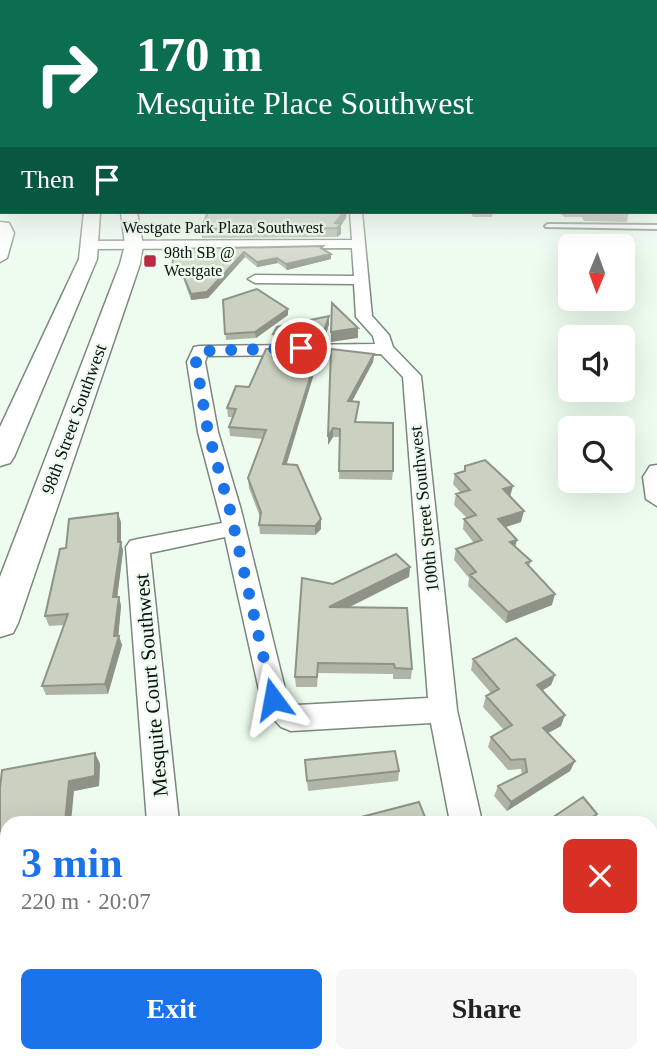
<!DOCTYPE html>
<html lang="en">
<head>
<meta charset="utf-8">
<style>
	:root { --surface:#fff; --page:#f6f6f6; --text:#222; --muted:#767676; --accent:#1a73e8 }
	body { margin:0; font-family:Georgia,serif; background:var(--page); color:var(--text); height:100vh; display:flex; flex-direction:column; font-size:26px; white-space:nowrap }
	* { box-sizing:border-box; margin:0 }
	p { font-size:23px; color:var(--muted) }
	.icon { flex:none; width:38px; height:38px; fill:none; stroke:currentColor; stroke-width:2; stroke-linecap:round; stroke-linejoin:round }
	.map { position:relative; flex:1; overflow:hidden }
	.drawer { position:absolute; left:0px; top:816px; width:658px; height:247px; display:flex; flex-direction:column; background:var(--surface); border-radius:21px 21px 0 0; box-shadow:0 7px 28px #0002 }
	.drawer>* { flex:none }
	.hud { position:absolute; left:0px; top:0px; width:658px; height:214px; box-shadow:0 7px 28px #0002; background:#0b6e4f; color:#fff; overflow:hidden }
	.needle { width:46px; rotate:181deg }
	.tools { position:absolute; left:558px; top:234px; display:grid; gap:14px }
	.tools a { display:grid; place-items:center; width:77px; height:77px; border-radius:10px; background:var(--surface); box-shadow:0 7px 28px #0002; font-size:35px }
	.pin { position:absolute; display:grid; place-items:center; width:60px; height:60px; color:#fff; margin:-30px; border:4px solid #fff; border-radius:50%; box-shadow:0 2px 7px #0007 }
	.me { position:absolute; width:77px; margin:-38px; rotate:347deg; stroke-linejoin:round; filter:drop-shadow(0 0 5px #0008) }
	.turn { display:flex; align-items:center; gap:24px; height:147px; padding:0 21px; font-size:32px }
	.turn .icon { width:91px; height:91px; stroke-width:2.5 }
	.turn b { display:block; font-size:49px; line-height:60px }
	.then { display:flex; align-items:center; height:66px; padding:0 21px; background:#0003; gap:14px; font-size:26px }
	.round { display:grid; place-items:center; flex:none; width:74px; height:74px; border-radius:10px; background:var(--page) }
	.head { display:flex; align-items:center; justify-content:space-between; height:119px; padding:0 21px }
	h1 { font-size:42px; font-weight:700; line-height:52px; color:var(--accent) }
	.action { display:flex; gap:14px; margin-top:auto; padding:14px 21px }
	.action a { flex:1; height:80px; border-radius:10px; background:var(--accent); color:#fff; font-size:28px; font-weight:700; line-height:80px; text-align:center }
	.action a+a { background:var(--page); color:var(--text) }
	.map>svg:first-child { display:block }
</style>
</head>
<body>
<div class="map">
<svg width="657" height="1061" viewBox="0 0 657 1061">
	<rect width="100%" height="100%" fill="#edfcef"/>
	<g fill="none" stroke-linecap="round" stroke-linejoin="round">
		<g stroke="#7b887d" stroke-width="4">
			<path id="lane" d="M656,181h1v4h-1z
				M548,224l109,1v4l-111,-2 -1,-1z"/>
		</g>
		<g stroke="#7b887d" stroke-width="3">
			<path id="street" d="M350,212h12l10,104 17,19 4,12 28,29 36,334 25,112h-32l-19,-99 -140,8 -10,-4 -18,-19 -38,-171 -75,16 29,269h-32l-21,-275 4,-6 8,-2 84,-16 -24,-91 -11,-70 7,-15 6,-1 175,-2 -2,-8 -17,-19 -2,-33 -99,-1 -7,-4 7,-4 99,1 -2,-28 -263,1 -7,-4 7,-4 263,-1zM381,354l22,23 25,321 -131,7 -11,-12 -45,-183 -23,-78 -13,-70 2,-6z
				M0,222l9,1 5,10 -7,25 -7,4z
				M657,465v41l-11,-7 -3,-22 7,-11z
				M165,1055h40v6h-40z
				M439,1055h56l-2,6h-56z"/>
		</g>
		<g stroke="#7b887d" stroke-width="3">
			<path id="secondary" d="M0,142h2v6h-2z
				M84,212h16l-3,47 -83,198 -4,6 -10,3v-39l79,-168z
				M121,212h16l6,33 -3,19 -122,359 -5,10 -13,4v-60l120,-313 5,-19z"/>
		</g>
		<use href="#lane" fill="#fff" fill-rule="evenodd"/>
		<use href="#street" fill="#fff" fill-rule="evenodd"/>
		<use href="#secondary" fill="#fff" fill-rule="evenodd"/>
	</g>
	<path fill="#afb4a6" d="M208,212h139l-1,6 -5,7v9l-4,3 -135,1 -1,-9z
		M471,212h22l-1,5h-19z
		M557,212h72l-2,10 -43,-1 -2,-4h-17z
		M174,249h149l8,5v5l-44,11 -9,-7 -21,4 -12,-10 -37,41 -17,2 -9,-25 -9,-1 -1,-5z
		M223,300l65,15 -32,23 -30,2z
		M329,324l-5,18 -50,1 -1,-9z
		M374,354l-1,8 -21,39 7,1 -3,20 37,49 -1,9 -53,-1 1,-42h-7l-5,8v-8z
		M319,357l-33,107 35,65 -6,6 -55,-1 -1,-9 1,-8 -11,-29 -1,-10 15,-39 -33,-3 -1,-9 3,-10h-4l-1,-9 22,-21z
		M465,466l45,31 11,25 -15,5 11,13 -2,7 16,14 -2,5 23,39 -46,18 -38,-37 1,-8 -15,-18 2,-11 18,-6 -11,-14 1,-10 3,-1 -13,-13 2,-11 5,-1 -8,-9 2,-10 9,-3z
		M121,522v20l2,9 -6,46h2l2,9 -3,30 4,9 -14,49 -62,1 -4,-9 22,-61 -15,1 -4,-10z
		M410,567l-1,10 -59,30 62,62 -1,10h-18v-5l-75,-1 -1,14h-21l-1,-10 38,-93z
		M473,659l82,16 -4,10 -9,6 19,35 -13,7 27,28 -5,10 -63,40 -13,-15 4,-10 24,-12 -1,-5 -13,1 -20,-23 3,-10 13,-7 -21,-23 3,-11 5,-3 -20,-23z
		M95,753l5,11 -1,22 -25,5 -67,31v26l-7,2v-62z
		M305,760l94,11 -1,10 -90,10z
		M7,875v35l-7,1v-35z
		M554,1055h25l-13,6h-9z"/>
	<path fill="#8e9287" d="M343,212h4l-1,6 -5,7v9l-4,3v-9l-2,-5z
		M244,252l1,5 -37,41 -17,2v-6z
		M331,254v5l-44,11 -1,-6z
		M277,258l1,5 -21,4v-5z
		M288,309v6l-32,23 -1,-6z
		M329,316v8l-5,18 -1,-8z
		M358,328v10l-27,4v-10z
		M319,349v8l-35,116 -1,-9z
		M374,354l-1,8 -25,47v-8z
		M333,428v9l-5,8v-8z
		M513,486l-3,11 -7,-8z
		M524,511l-3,11 -25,8 2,-11z
		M118,513l3,9v20l2,9 -7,56 -3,-10 5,-55z
		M321,519v10l-6,6v-9z
		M517,540l-3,10 -4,-8z
		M410,567l-1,10 -80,40v-10z
		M555,594l-3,11 -46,18 2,-11z
		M119,597l2,9 -3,34 1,-4 3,9 -14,49 -3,-10 9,-48z
		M555,675l-4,10 -18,11 4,-11z
		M565,715l-4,11 -22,12 4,-10z
		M95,753l5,11 -1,22 -25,5 -3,31h-6l4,-41z
		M575,761l-5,10 -63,40 4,-9z
		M597,814l-4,8h-8z
		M7,966v10l-7,2v-10z
		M57,1055h6l1,6h-6z
		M571,1055h8l-13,6h-4l2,-3z"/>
	<path fill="#cbd1c1" stroke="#8e9287" stroke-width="2" d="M208,212h136l-9,11 6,1 -4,4 -136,1z
		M323,246l-2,2 10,6 -45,10 -9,-6 -20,4 -13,-10 -37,40 -16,2 -10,-24 -9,-1 2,-20z
		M257,289l31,20 -33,23 -30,2 -2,-34z
		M332,303l26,25 -27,4z
		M329,316l-6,18h-50l4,-7z
		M266,349h53l-36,115 14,1 24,54 -6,7 -56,-1 2,-13 -13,-34 18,-48 -37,-3 7,-18 -9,-1 9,-22 13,1z
		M331,349l43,5 -26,47 11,1 -4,20 38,1v48h-54l1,-42 -7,-1 -5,9z
		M485,460l28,26 -10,3 21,22 -26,8 19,21 -7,2 21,19 -5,2 29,31 -47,18 -38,-37 6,-3 -20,-23 26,-9 -18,-21 12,-4 -20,-21 14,-4 -15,-16 10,-3v-5z
		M118,513v29h3l-8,55h6l-5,39h5l-14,48 -63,2 26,-72 -23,2 15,-67 6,-1 3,-29z
		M396,554l14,13 -81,40 78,1 5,61 -17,-1 -1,-4 -76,-1 -1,14h-22l7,-99 31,6z
		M516,638l39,37 -18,10 28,30 -22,13 32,33 -64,41 -13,-16 29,-14 -2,-13 -14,1 -20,-23 21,-12 -26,-29 13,-7 -26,-30z
		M395,751l4,20 -92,10 -2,-21z
		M95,753v23l-26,5 -4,41h-58v16l-7,1v-51l2,-18z
		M583,797l14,17 -12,8h-39z
		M419,802l8,20h-85z
		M7,875v26l-7,1v-26z
		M7,941v25l-7,2v-25z
		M651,1005l6,10 -6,3z
		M26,1055h31l1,6h-32z"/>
	<linearGradient id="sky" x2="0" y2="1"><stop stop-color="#8ac4e6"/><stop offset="0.49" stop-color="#f7fef8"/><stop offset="1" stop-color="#f7fef8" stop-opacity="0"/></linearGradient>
	<rect width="657" height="291" fill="url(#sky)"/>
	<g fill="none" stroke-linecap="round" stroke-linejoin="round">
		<path stroke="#1a73e8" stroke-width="12" stroke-dasharray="0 21.6" d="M273,699l-43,-189 -22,-78 -12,-70 4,-11 101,-3"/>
	</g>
	<rect fill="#bb2945" stroke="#edfcef" stroke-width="2.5" x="143" y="254" width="14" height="14" rx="3.5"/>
	<g text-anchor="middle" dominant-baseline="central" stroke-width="5" stroke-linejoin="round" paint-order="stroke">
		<g font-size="16" fill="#0c110d" stroke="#edfcef">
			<text x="223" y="227">Westgate Park Plaza Southwest</text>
		</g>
		<g font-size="16" fill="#0c110d" stroke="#edfcef" text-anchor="start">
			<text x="164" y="252">98th SB @<tspan x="164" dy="18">Westgate</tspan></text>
		</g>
		<g font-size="18" fill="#0c110d" stroke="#edfcef">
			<text transform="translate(74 419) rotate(-70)">98th Street Southwest</text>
			<text transform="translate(424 509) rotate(-96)">100th Street Southwest</text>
		</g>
		<g font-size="21" fill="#0c110d" stroke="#edfcef">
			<text transform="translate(151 685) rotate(-95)">Mesquite Court Southwest</text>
		</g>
	</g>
</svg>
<div class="tools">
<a><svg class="needle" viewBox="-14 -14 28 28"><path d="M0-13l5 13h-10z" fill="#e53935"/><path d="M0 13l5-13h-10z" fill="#767676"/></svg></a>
<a><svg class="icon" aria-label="sound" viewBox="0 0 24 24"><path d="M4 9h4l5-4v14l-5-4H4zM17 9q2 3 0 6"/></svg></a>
<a><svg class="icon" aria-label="search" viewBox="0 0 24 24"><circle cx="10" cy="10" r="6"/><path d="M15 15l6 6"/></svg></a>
</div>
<div class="pin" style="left:301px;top:348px;background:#d93025"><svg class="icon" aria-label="arrive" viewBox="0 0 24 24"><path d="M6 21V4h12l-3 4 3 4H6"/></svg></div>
<svg class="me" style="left:273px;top:699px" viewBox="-20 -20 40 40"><path d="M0-17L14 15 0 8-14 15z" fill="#1a73e8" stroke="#fff" stroke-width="4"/></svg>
<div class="hud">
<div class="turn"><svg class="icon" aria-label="right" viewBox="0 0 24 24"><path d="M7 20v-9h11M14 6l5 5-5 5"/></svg><div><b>170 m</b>Mesquite Place Southwest</div></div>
<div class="then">Then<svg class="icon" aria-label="arrive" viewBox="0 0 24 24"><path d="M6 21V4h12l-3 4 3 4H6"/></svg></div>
</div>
<section class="drawer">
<div class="head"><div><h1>3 min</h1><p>220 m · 20:07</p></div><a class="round" style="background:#d93025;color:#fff"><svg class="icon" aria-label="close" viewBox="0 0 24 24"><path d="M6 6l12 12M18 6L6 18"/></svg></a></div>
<div class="action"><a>Exit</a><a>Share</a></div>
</section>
</div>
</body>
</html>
